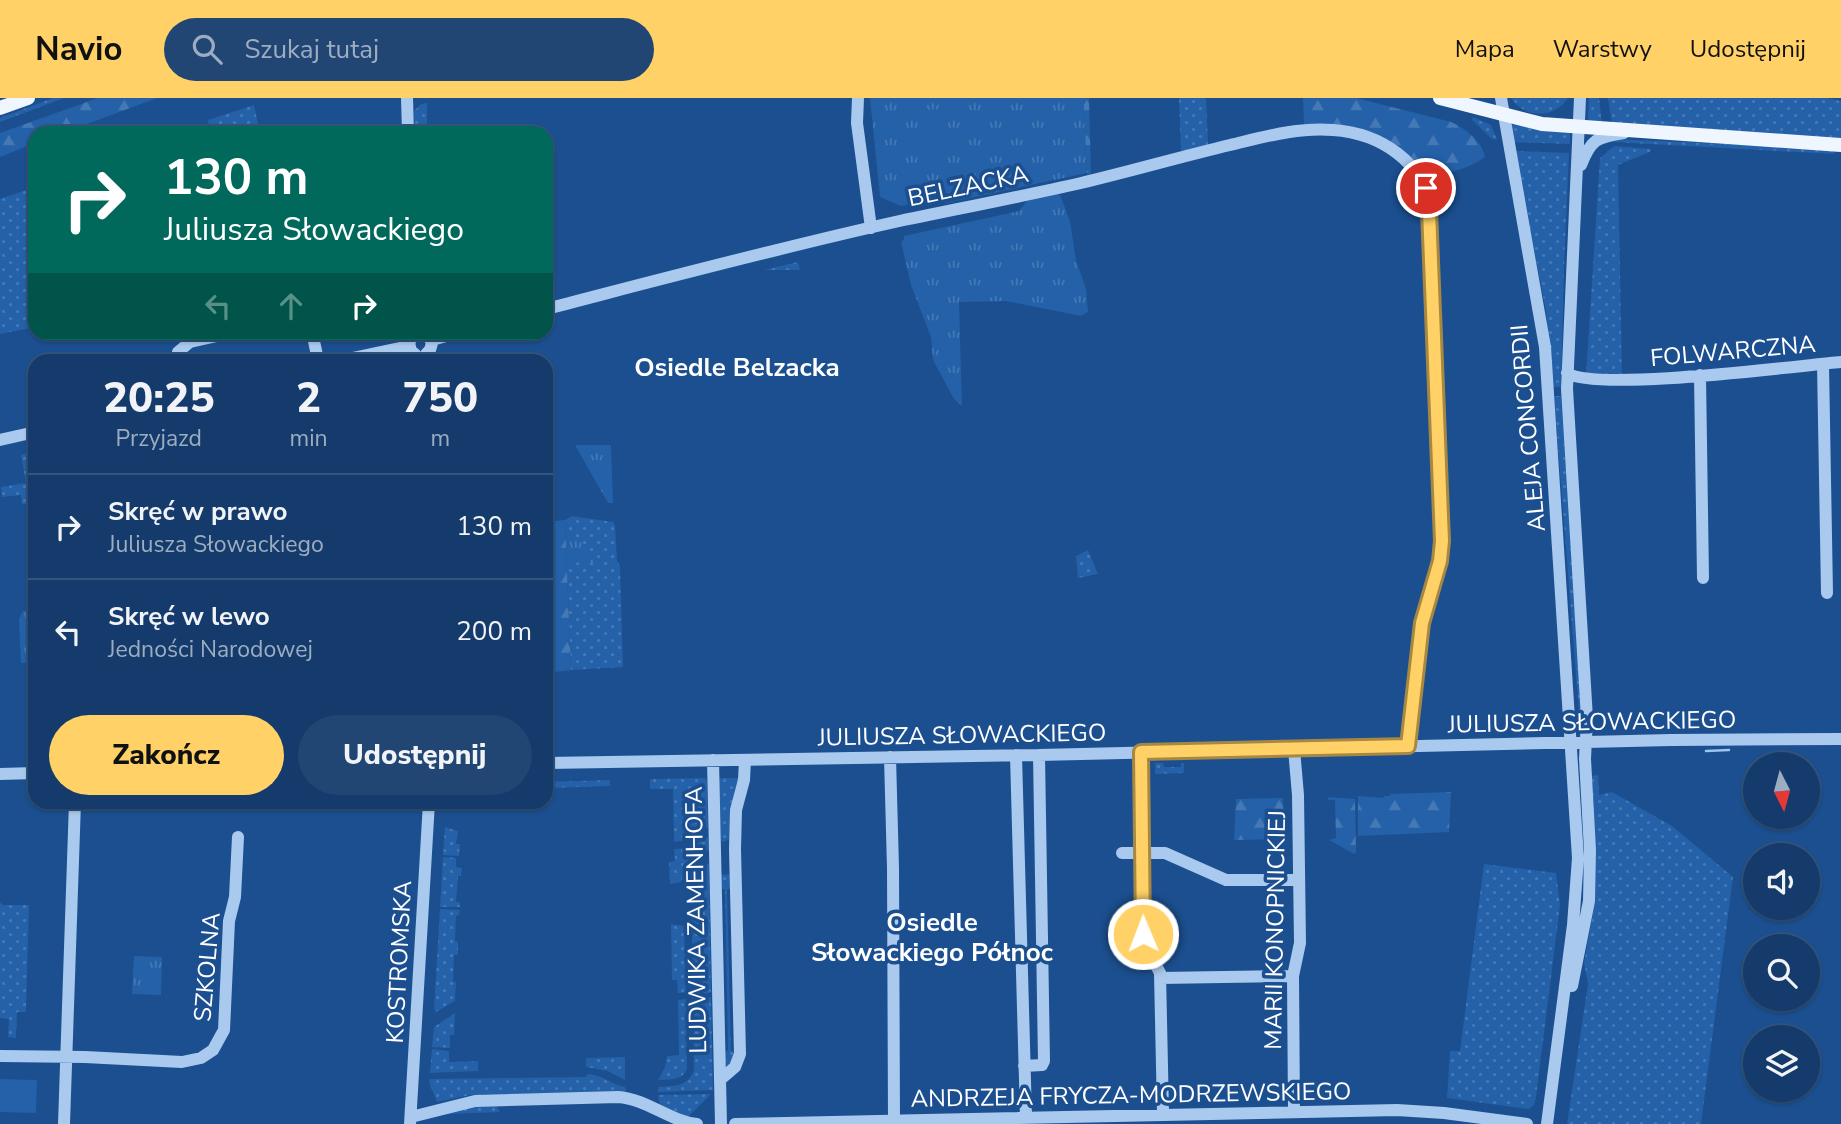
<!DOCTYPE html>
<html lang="pl">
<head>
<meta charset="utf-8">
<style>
	:root { --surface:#143b6b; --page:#214673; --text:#f1f3f6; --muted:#9dadc1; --line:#33557e; --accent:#ffd166 }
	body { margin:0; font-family:"Nunito Sans",sans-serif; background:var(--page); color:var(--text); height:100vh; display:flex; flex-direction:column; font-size:26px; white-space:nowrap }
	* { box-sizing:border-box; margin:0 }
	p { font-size:23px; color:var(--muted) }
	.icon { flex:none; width:38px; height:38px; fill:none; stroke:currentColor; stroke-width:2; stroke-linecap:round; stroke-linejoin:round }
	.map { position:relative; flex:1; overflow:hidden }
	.sheet { position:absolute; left:28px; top:256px; width:525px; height:455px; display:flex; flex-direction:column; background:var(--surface); border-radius:21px; box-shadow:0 2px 5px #0004,0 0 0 2px var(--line) }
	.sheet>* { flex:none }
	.banner { position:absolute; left:28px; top:28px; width:525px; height:214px; border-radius:21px; box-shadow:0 2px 5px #0004,0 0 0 2px var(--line); background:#00695c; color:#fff; overflow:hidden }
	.needle { width:46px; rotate:174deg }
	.fabs { position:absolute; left:1743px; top:654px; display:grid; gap:14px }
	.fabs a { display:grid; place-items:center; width:77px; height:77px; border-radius:50%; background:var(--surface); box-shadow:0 2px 5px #0004,0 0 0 2px var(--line); font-size:35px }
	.pin { position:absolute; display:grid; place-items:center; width:60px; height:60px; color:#fff; margin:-30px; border:4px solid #fff; border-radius:50%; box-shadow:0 2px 7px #0007 }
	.me { position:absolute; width:77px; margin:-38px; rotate:359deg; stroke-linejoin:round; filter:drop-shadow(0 0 5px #0008) }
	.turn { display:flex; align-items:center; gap:24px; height:147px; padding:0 21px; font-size:32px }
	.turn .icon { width:91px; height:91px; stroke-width:2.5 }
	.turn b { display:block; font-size:49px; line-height:60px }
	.lanes { display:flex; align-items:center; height:66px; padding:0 21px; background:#0003; justify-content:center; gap:35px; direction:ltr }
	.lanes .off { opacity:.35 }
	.eta { display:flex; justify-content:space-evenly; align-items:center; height:119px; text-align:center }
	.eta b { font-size:42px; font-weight:800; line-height:49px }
	.cta { display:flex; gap:14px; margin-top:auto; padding:14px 21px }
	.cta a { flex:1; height:80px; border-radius:42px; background:var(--accent); color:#111; font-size:28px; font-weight:800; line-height:80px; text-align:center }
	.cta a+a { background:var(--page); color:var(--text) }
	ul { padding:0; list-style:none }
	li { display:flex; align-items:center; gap:21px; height:105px; padding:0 21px; border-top:2px solid var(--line) }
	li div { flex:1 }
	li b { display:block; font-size:26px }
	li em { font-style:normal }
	header { display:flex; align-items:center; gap:42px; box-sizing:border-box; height:98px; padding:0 35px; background:var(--accent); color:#111 }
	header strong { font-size:33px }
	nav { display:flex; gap:38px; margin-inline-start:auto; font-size:24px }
	.search { width:490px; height:63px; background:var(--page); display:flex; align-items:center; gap:18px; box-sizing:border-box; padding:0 24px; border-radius:38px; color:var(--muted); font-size:26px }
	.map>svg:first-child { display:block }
</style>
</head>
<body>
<header>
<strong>Navio</strong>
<div class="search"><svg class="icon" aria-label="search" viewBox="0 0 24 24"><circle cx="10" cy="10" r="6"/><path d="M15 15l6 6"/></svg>Szukaj tutaj</div>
<nav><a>Mapa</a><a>Warstwy</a><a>Udostępnij</a></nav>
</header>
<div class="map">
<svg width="1841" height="1026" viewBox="0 0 1841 1026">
	<defs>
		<pattern id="grass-dots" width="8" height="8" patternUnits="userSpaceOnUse" patternTransform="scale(1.75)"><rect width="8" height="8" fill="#2461a8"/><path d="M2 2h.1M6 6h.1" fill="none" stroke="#4579b5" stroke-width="1.8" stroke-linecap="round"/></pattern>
		<pattern id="forest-firs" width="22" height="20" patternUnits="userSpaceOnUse" patternTransform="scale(1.75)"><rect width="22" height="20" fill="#2461a8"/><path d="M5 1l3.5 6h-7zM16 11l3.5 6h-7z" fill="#4579b5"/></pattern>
		<pattern id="park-tufts" width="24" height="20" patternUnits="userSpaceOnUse" patternTransform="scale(1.75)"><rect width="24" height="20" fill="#2461a8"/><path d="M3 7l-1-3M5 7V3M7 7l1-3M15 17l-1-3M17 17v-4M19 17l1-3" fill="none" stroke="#4579b5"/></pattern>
	</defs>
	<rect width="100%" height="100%" fill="#1b4f8f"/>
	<path fill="url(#grass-dots)" d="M53,0h11l-64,24v-4z
		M1179,0h27l2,47 -27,7z
		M1511,0h57c-14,21 -43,21 -57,0z
		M1589,0h10l3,25 -14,-1z
		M1608,0h218l15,3v39l-229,-16z
		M427,5v30h-12l-1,-22 7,-7z
		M254,7l6,28h-58l8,-2 -2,-11z
		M1473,19l18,8 6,15 -5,-1 -20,-19z
		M1510,25l60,9v12l-57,-2z
		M1613,41l220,10 2,5 -221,-12z
		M1614,48l37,3 -1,3 -32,13 4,213 -36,-2 14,-218z
		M1515,53l54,2 -5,114 -3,120h-8l-7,-76z
		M35,89v140l-35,7v-135z
		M798,164l2,8h-36z
		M1554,298h7l21,316 -3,1z
		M27,355l8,35v28l-5,1v-13h-8l-1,-9 -19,2 -1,-10 25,-4 -5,-28z
		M572,418l41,6 2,4 2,35 3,5 3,101 -52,3 -6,-150z
		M1088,452l10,24 -20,4 -2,-22z
		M1155,665h8l1,4h17v-4h3v10l-29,1z
		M1598,677l1,20 13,-3 60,34 61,51 -32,247h-134l21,-140 -4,-21 9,-50 2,-32 -4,-105z
		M705,680l2,2 1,47 -26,14 -8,1 -1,-53h-23v-10z
		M718,680h22l-8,26 -3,35 -5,3 -3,-1z
		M610,682v6l-64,2v-6z
		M445,729l13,4 -2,13h4l-1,12 -16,-1z
		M708,739l1,13 -21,11 -7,21 -11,2 -1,-22 6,-1 -1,-12 14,-1z
		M443,759l13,1v9l6,1 -1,8h-3l-2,26h4v5h-20z
		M701,766h8l2,129 -17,1 -4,-110 2,-11z
		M1484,766l72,9 4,32 -24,192 -2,8 -6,4 -81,-11 3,-47h10z
		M732,776l-1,14 -4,2 4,160 5,4 -8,13 -2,-1 -2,-12 4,-4 -3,-160 -4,-2 -1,-13z
		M0,804l3,3h26l-3,107h-9l-1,26 -8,-1 1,-18 -9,-1z
		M440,811l20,1 -1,5 -3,1 -1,25 3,1v13h-4l-1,26 3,1 -1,19 -19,11 -2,-4z
		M671,826l13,2 2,67h-8l-1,-13h-5z
		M711,899l2,93 -55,2v-5c16,-1 30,0 36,-17l-1,-72z
		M686,901l1,70c-6,12 -16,10 -29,11l7,-13 2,-11 12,-1 -1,-55z
		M455,915l-1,22h-4v13l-18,-1 2,-20z
		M432,951l17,2v11l29,-1v10l-48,2z
		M625,959v23l-17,-9 -22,-4v-9z
		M587,976c17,1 23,10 38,13l1,4 -156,4 -33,7 -8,-20 1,-3 156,-2z
		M711,996l-23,23 -24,-10 -5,-5 -1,-7z
		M496,1007l4,7 -53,2 10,-6z"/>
	<path fill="url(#forest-firs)" d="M98,0h59l-94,35h-28v10l-35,14v-24z
		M1083,0h6l2,76 -4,-1z
		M1303,0h53l95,24c14,6 32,20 34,35 -15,11 -43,21 -62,13 -4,-2 -8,-8 -12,-12 -12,-12 -35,-25 -52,-30 -17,-5 -37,-3 -55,-3z
		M565,422l6,150 -25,3v-151z
		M1451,694l-2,40 -91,4v-40l26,2v-2h6v-2z
		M1329,699l26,2 1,53 -2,2 -25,-14 7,-2 -1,-38h-8z
		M1283,700l1,41 -50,1 2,-41z"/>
	<path fill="url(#park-tufts)" d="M870,0h213l4,75 -141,30 -7,-5 -38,8 -21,-9z
		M1054,95l6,2 10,26 6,39 10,29 2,23 -7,4 -75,-15 -47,1 3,104 -8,-7 -21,-39 -2,-23 -20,-52 -10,-43 3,-3v-3l115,-25 9,-12z
		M575,347h36l2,58h-5z
		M580,443l13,12v9l-26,1 -1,-21z
		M35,512v52l-14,1 -2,-44 4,-8z
		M134,858l28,1 -1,38 -29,-1z"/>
	<path fill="#2461a8" d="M947,11l2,40 -26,2 -3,-41z
		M0,981l37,1 -1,33 -36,-1z"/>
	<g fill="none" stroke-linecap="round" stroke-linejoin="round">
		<path stroke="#9cc4f0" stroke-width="2.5" d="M1706,653l23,-1"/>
		<path stroke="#a9c9ee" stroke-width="12" d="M407,0l1,35
			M858,0l-1,25 14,105
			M1501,0l44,249 33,511 -5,67 -26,199
			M1581,67c10,-26 16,-28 43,-32
			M546,211c116,-30 232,-61 349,-87 62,-13 124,-25 186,-39 50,-12 99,-26 149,-38 34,-8 68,-18 103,-15 46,3 93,32 96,80l13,331 -2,20 -18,62 -14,123
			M312,234l6,28
			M415,234l-6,11 2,8 4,3
			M432,242l28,-8
			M426,256l4,-4 2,-7 -6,-11
			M177,262l1,-8 12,-10 45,-10
			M343,262l66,-14
			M1823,266l4,229
			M1567,275c30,19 228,-7 274,-11
			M1700,277l3,203
			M0,342l35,-8
			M1141,654l1,177 3,15 15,29 3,140
			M1016,657l10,362
			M890,659l3,111 1,253
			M713,662l8,364
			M546,665l493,-8 632,-15 170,-1
			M0,676l35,-1
			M1122,755h43l61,27h73
			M1160,880l133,-2
			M1572,888l17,-85 1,-51 -5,-91 2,-41 -20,-329 13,-291
			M0,958l85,1 97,5 19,-4 12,-8 11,-20 5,-109 6,-24 3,-60
			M1024,968l18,-1 2,-4 -5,-306
			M721,981l14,-12 5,-13 -5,-205 1,-39 8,-30 1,-20
			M1294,1014l-1,-136 7,-33 -2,-148 -4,-46
			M411,1019l64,-16 143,-4c29,2 51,24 79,27
			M64,1026l11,-322
			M410,1026l19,-322
			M735,1026l662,-14 47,3 83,11"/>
		<path stroke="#f0f6ff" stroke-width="14" d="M1440,0l102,26 299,21
			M0,10l28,-10"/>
	</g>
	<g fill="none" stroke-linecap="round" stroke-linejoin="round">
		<g stroke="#a68842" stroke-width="18">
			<path id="route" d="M1143,836l-2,-182 267,-6 14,-123 18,-62 2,-20 -13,-331 -3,-22"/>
		</g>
		<use href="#route" stroke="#ffd166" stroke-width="12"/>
	</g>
	<g text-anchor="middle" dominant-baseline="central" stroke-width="7" stroke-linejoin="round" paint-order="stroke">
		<g font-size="24" fill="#fff" stroke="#1b4f8f">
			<text transform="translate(968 88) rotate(-12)">BELZACKA</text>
			<text transform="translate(1733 253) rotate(-5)">FOLWARCZNA</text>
			<text transform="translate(1528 330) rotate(-95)">ALEJA CONCORDII</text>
			<text transform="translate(1592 624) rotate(-1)">JULIUSZA SŁOWACKIEGO</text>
			<text transform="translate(962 637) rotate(-1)">JULIUSZA SŁOWACKIEGO</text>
			<text transform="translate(696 822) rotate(-91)">LUDWIKA ZAMENHOFA</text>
			<text transform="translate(1275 832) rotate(-89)">MARII KONOPNICKIEJ</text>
			<text transform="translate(399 864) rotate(-87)">KOSTROMSKA</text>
			<text transform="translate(207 869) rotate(-85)">SZKOLNA</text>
			<text transform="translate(1131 997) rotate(-1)">ANDRZEJA FRYCZA-MODRZEWSKIEGO</text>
		</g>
		<g font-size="26" font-weight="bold" fill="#fff" stroke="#1b4f8f">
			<text x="737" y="269">Osiedle Belzacka</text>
			<text x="932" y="824">Osiedle<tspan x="932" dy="30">Słowackiego Północ</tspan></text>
		</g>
	</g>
</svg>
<div class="fabs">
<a><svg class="needle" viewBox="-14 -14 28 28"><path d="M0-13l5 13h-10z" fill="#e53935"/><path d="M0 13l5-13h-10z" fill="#9dadc1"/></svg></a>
<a><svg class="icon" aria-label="sound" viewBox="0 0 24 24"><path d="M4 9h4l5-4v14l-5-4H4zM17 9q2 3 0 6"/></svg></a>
<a><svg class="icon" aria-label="search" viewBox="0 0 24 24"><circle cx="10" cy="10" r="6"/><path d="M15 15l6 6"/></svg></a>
<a><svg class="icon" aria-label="layers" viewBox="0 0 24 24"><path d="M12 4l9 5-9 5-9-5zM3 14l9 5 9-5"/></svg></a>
</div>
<div class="pin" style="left:1426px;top:90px;background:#d93025"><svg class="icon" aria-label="arrive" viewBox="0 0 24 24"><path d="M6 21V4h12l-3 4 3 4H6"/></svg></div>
<svg class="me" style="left:1143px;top:836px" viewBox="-20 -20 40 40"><circle r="17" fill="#ffd166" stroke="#fff" stroke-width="3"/><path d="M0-11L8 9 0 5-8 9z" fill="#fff"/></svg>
<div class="banner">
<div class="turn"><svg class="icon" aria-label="right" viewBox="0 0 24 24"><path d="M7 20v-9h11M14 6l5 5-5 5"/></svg><div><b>130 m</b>Juliusza Słowackiego</div></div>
<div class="lanes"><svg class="icon off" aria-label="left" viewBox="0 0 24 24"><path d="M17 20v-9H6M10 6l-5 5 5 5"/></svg><svg class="icon off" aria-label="ahead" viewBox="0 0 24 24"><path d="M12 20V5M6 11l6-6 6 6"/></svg><svg class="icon" aria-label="right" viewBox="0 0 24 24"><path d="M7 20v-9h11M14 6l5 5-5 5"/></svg></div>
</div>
<section class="sheet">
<div class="eta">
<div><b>20:25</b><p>Przyjazd</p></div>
<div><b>2</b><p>min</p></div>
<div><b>750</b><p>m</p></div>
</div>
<ul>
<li><svg class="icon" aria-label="right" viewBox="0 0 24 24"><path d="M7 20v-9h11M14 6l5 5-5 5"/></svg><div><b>Skręć w prawo</b><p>Juliusza Słowackiego</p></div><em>130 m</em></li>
<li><svg class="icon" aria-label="left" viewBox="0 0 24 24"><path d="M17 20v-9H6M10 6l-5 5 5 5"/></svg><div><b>Skręć w lewo</b><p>Jedności Narodowej</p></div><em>200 m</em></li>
</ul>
<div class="cta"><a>Zakończ</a><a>Udostępnij</a></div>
</section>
</div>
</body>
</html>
